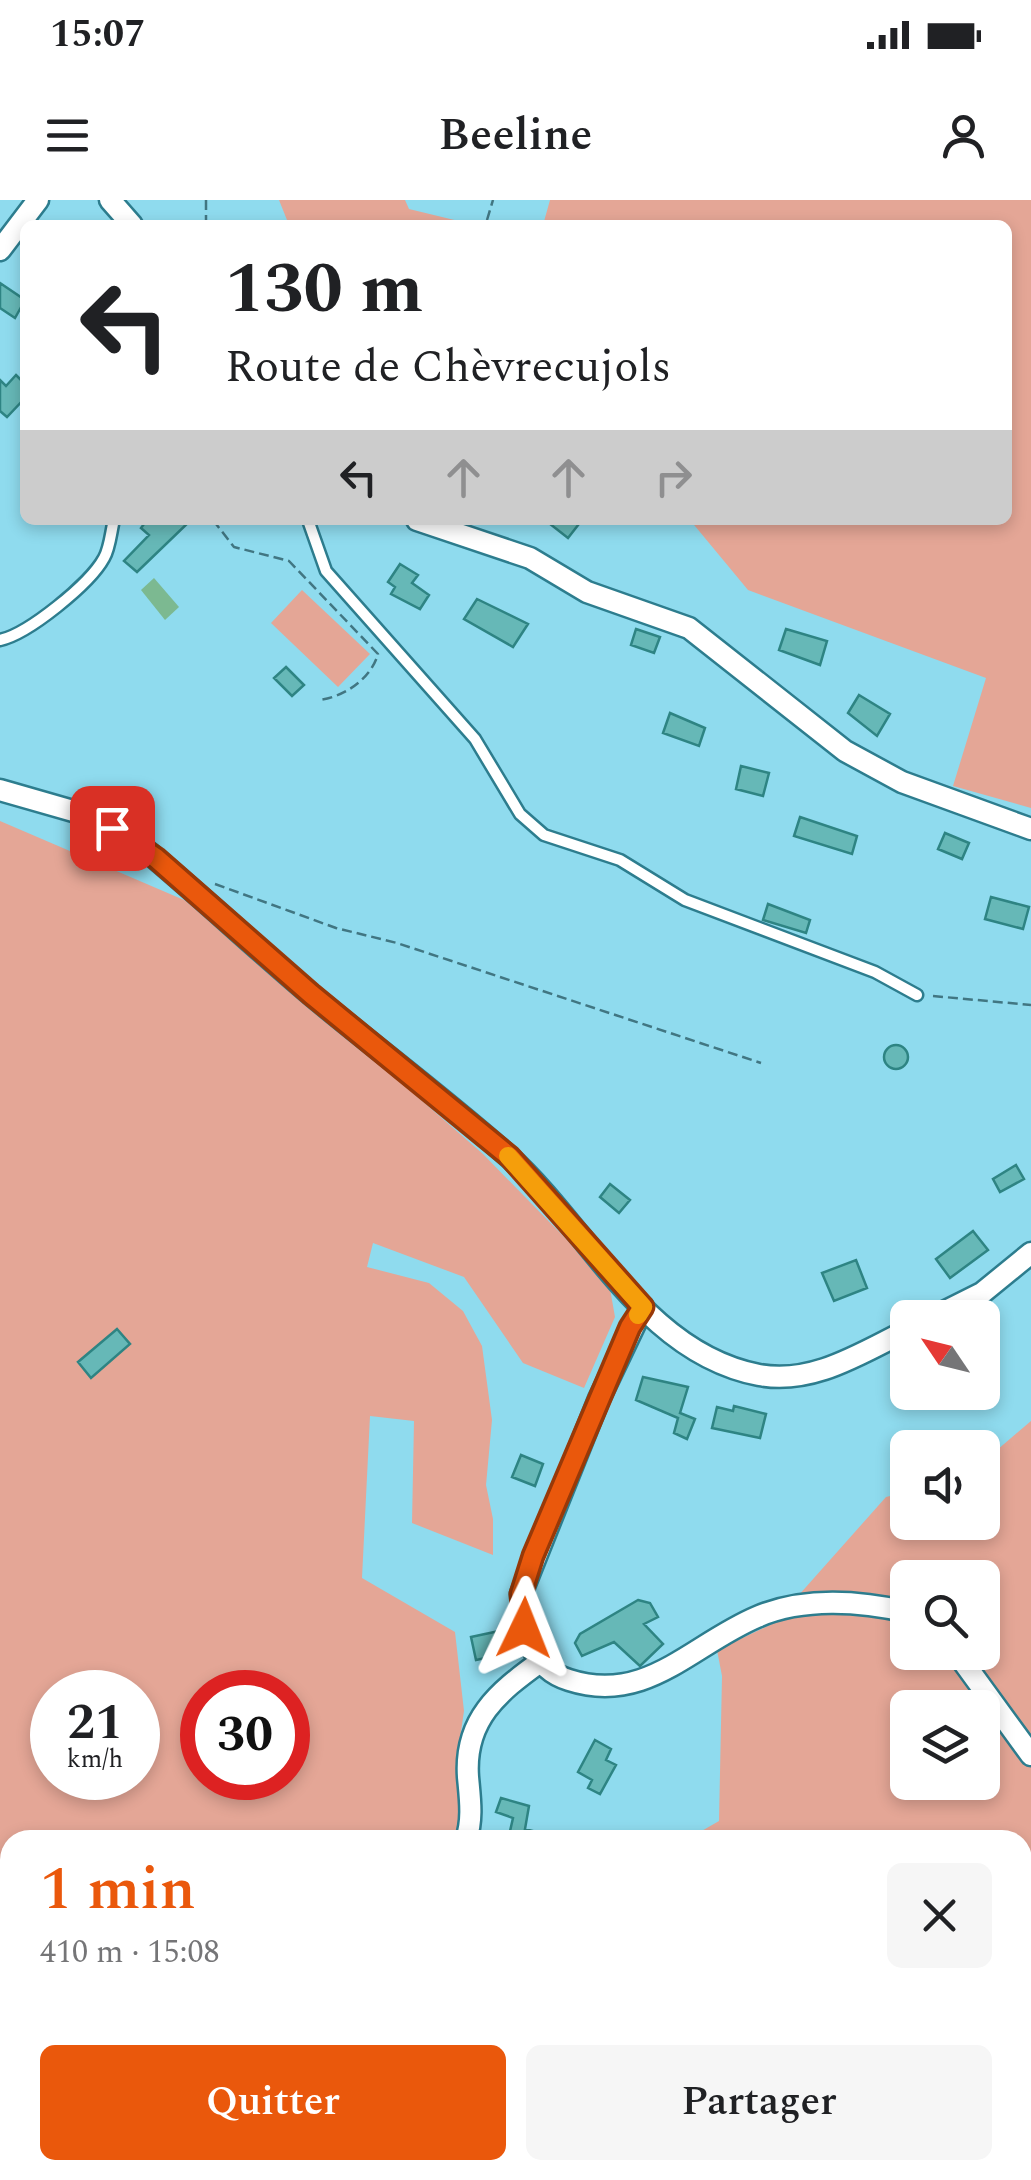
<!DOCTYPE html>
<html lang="fr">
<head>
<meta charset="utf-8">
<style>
	:root { --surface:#fff; --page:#f6f6f6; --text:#202124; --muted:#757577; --accent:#ea580c }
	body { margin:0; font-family:Spectral,serif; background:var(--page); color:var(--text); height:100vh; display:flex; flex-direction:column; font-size:38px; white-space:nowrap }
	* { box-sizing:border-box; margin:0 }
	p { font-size:32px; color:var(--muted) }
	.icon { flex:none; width:55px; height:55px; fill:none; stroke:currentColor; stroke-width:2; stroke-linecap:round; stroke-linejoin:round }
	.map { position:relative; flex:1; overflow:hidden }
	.details { position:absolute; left:0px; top:1630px; width:1032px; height:350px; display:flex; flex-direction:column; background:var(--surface); border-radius:30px 30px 0 0; box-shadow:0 5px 15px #0003 }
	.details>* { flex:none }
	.guide { position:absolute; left:20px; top:20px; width:992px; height:305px; border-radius:15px; box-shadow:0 5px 15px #0003; background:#fff; color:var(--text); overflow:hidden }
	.needle { width:65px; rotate:305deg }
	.controls { position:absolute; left:890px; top:1100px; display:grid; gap:20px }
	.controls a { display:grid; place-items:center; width:110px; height:110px; border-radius:15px; background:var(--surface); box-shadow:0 5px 15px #0003; font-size:50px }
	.speed { position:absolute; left:30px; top:1470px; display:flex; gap:20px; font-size:50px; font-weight:700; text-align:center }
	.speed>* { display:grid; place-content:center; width:130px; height:130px; border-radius:50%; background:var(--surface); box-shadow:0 5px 15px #0003; line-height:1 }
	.speed small { font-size:25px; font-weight:400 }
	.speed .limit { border:15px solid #d22; background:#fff; color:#111 }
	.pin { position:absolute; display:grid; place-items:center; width:85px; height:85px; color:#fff; margin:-42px; border-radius:20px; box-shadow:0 5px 15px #0006 }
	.me { position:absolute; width:110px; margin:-55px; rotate:2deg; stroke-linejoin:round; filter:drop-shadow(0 0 8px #0008) }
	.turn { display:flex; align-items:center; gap:35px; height:210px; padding:0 40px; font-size:45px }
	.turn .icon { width:130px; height:130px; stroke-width:2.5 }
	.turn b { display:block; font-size:70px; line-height:85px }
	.lanes { display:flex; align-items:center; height:95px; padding:0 40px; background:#0003; justify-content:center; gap:50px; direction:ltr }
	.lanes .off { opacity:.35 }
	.round { display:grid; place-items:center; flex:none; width:105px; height:105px; border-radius:15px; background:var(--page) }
	.head { display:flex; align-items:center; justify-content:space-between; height:170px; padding:0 40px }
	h1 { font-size:60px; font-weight:600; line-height:75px; color:var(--accent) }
	.button { display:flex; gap:20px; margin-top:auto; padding:20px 40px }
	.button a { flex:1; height:115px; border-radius:15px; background:var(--accent); color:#fff; font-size:40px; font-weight:600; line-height:115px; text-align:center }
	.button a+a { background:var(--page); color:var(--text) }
	.status { display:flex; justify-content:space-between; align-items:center; height:70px; padding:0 50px; background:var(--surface); direction:ltr }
	.status svg { height:28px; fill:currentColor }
	header { display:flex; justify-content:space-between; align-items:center; height:130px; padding:0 40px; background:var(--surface); font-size:45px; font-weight:600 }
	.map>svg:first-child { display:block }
</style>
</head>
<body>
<div class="status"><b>15:07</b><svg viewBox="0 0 49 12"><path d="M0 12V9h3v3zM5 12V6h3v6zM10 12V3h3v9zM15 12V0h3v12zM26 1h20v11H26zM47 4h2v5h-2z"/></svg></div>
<header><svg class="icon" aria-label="menu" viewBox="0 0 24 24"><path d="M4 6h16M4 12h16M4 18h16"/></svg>Beeline<svg class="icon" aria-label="person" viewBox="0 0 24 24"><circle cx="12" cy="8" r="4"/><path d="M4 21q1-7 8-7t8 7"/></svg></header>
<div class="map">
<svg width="1031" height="1980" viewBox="0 0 1031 1980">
	<rect width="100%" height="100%" fill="#8fdbee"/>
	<path fill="#e4a696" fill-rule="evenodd" d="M279,0h126l4,9 66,16h-186z
		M550,0h481v608l-78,-22 33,-108 -238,-88 -58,-70h318v-295h-465z
		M302,390l68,64 -32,33 -67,-64z
		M0,621l198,85 285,248 126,129 6,34 -31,71 -61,-25 -59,-86 -91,-34 -6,24 62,16 34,28 19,35 10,74 -6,65 7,34v36l-81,-32 2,-102 -44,-5 -8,162 93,54 9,79 -6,41 3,69 -6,19h-445v330h1012v-330h-336l33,-19 3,-145 -5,-26 57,-27 112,-126 21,-5 1,30h74l1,-60 48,-41v759h-1031zM908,1378h74v74h-74zM52,1492h86v86h-86zM202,1492h86v86h-86zM908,1508h74v74h-74z"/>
	<path fill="#7cb991" d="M154,378l25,29 -14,13 -24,-30z"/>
	<path fill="#66b8b7" stroke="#2e8483" stroke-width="2.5" d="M0,83l25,17 -10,18 -15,-10z
		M16,175l9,9v14l-18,19 -7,-6v-31l6,6z
		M147,320h44l-54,52 -13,-11 25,-26 -8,-7z
		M545,320h37l-14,18z
		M400,364l18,11 -6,8 17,12 -9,14 -29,-15 4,-7 -7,-5z
		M477,399l51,25 -15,23 -49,-28z
		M636,429l24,8 -6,16 -23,-8z
		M786,429l41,12 -7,24 -41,-15z
		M286,467l18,18 -12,11 -18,-18z
		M859,495l31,19 -13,22 -29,-23z
		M670,513l35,15 -6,18 -36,-13z
		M741,566l28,7 -6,23 -27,-7z
		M800,617l57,19 -5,18 -58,-18z
		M945,633l24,10 -7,16 -24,-10z
		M991,697l38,10 -6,22 -38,-10z
		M768,704l42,16 -4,13 -43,-13z
		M884 857a12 12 0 1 1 24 0a12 12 0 1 1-24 0Z
		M1016,965l8,14 -24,13 -7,-13z
		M610,984l20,16 -11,13 -19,-16z
		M973,1031l15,19 -38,28 -14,-19z
		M856,1060l11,28 -33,13 -12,-28z
		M117,1129l13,15 -39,34 -13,-16z
		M643,1177l45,10 -8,26 15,6 -8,20 -13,-6 4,-15 -42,-18z
		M734,1206l32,8 -6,24 -48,-10 5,-21 16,4z
		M521,1255l22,9 -8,22 -23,-9z
		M638,1400l12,3 8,14 -14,7 19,20 -23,22 -26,-24 -32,14 -7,-13 5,-9z
		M499,1431l5,23 -28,6 -5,-23z
		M595,1540l16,9 -5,11 10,5 -16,29 -12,-6 4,-8 -14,-8z
		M501,1598l28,8 -4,23 26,7 -1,4h-42l5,-22 -17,-6z"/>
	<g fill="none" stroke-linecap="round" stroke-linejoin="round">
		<g stroke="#2d7d8e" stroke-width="15">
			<path id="service" d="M308,320l18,51 149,168 45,75 24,21 76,25 65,40 190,72 42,23
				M0,440c28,-6 90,-56 104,-82 6,-10 7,-27 10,-38"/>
		</g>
		<g stroke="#2d7d8e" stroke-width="25">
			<path id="minor" d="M110,0l22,25
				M0,50l38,-50
				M417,320l113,38 57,34 102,36 156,123 57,31 129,47
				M0,590l94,27 37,21c63,51 121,107 183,159 64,53 131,103 193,158 81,72 136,198 252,220 54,10 102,-22 149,-45
				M643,1107l-44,92 -78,195c3,36 9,74 48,86 77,25 122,-35 188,-63 46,-20 103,-16 151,-5
				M932,1118l50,-25 49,-40
				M956,1452l75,103
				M466,1640c7,-21 4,-41 2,-63 -4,-57 30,-85 72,-115"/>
		</g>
		<path stroke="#417682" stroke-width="2.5" stroke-dasharray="10 5" stroke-linecap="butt" d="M206,0v25
			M487,20l6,-20
			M213,320l21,27 55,14 89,93c-7,25 -34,43 -59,46
			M215,684l121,44 61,15 364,120
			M933,796l98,9"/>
		<use href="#service" stroke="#fff" stroke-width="10"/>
		<use href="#minor" stroke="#fff" stroke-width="20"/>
	</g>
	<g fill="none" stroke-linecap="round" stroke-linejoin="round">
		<g stroke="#983908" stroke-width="25">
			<path id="route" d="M112,628l44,30 155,136 199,163 133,150 -13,20 -97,229 -12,38 3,34"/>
		</g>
		<use href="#route" stroke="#ea580c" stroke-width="18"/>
		<path stroke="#f59e0b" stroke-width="18" d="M508,956l135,151 -5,8"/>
	</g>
</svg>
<div class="controls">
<a><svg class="needle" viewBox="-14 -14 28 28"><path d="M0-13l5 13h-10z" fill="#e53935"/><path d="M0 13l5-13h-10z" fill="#757577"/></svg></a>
<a><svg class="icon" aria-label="sound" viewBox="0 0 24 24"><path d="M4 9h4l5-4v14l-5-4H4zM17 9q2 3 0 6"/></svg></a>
<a><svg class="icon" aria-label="search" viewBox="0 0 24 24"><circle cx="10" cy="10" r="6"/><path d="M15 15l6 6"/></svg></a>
<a><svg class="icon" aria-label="layers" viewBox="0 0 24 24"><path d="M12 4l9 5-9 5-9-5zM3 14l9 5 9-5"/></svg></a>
</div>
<div class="speed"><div>21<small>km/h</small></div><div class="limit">30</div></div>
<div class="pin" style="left:112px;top:628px;background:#d93025"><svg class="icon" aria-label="arrive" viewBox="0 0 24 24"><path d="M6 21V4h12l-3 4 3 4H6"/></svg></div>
<svg class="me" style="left:524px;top:1428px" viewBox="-20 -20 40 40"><path d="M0-17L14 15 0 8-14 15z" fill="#ea580c" stroke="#fff" stroke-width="4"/></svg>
<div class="guide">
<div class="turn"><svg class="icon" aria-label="left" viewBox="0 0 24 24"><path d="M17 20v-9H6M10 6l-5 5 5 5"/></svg><div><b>130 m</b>Route de Chèvrecujols</div></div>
<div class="lanes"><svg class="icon" aria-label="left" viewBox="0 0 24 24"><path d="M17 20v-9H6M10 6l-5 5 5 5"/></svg><svg class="icon off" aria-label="ahead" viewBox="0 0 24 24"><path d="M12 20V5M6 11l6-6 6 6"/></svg><svg class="icon off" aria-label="ahead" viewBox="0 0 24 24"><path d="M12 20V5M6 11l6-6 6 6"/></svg><svg class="icon off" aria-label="right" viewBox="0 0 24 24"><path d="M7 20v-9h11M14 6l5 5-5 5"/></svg></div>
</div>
<section class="details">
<div class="head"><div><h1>1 min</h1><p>410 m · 15:08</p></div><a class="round"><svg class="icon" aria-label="close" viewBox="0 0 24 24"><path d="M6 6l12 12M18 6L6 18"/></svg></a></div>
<div class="button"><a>Quitter</a><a>Partager</a></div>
</section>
</div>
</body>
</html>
